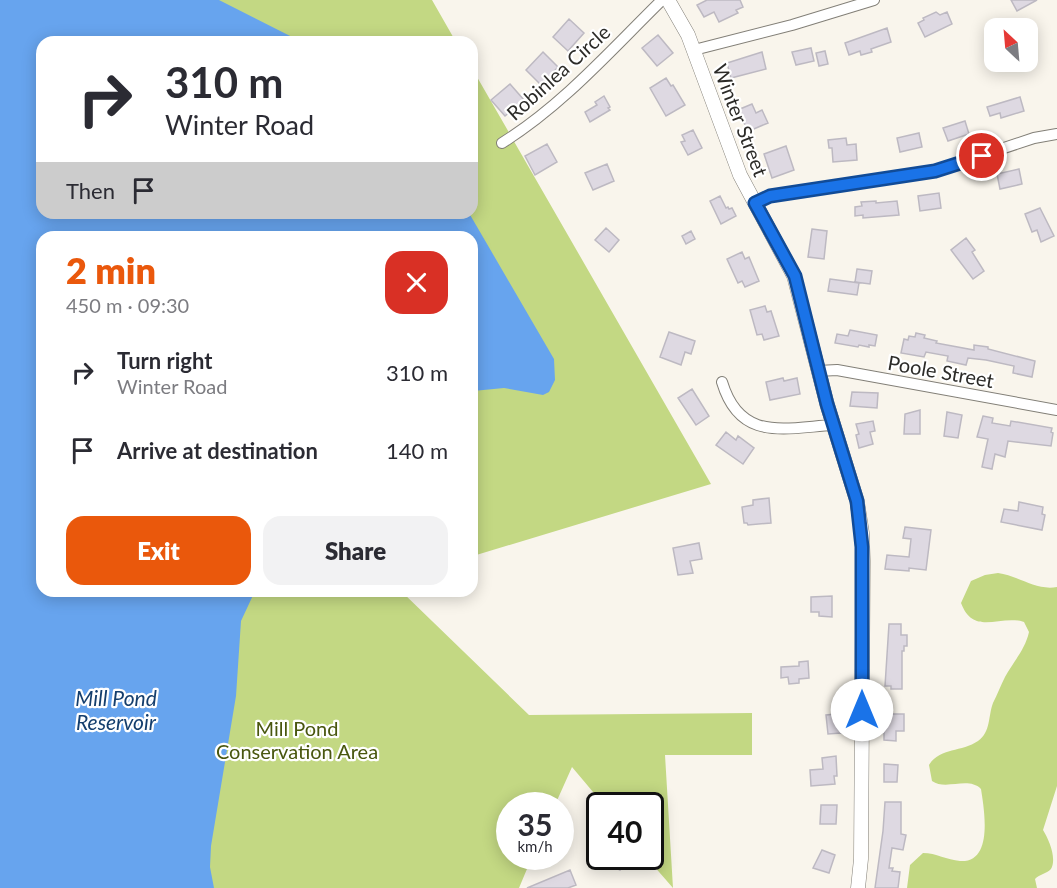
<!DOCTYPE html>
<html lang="en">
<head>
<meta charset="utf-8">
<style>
	:root { --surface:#fff; --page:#f2f2f3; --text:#2b2b33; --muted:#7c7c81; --accent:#ea580c }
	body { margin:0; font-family:Lato,sans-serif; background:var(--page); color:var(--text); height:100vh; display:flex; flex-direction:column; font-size:22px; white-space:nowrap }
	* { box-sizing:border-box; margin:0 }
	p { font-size:20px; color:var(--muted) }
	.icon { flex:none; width:33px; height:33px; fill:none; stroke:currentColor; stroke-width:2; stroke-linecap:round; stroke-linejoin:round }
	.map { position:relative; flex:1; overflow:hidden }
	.drawer { position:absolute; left:36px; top:231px; width:442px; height:366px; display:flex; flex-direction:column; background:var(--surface); border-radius:18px; box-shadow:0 3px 15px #0003 }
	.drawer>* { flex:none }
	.top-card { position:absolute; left:36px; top:36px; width:442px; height:183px; border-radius:18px; box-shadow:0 3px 15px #0003; background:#fff; color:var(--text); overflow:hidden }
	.needle { width:39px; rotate:334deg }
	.controls { position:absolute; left:984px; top:18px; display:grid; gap:12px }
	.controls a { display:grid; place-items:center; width:54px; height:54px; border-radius:12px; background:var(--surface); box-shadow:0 3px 15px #0003; font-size:30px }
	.speed { position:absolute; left:496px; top:792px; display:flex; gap:12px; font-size:30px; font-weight:700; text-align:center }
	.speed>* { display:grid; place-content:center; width:78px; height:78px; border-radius:50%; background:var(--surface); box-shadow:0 3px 15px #0003; line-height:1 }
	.speed small { font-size:15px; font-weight:400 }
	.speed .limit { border:3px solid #111; border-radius:9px; background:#fff; color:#111 }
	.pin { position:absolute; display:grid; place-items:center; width:51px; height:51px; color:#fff; margin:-26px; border:3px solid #fff; border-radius:50%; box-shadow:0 2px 6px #0007 }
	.me { position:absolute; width:66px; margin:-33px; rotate:0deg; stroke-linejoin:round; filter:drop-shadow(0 0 4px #0008) }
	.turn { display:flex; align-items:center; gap:21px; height:126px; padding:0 30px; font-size:27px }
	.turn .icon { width:78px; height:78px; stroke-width:2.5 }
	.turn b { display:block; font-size:42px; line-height:51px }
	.then { display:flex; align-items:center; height:57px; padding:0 30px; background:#0003; gap:12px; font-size:22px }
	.round { display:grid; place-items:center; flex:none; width:63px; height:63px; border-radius:18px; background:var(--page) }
	.headline { display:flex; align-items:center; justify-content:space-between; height:102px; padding:0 30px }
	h1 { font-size:36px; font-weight:800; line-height:45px; color:var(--accent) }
	.button { display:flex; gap:12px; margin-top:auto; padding:12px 30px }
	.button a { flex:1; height:69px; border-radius:18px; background:var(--accent); color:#fff; font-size:24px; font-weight:800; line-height:69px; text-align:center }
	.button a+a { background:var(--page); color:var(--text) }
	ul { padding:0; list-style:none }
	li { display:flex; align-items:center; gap:18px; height:78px; padding:0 30px }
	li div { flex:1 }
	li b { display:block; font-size:22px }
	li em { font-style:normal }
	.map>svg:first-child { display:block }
</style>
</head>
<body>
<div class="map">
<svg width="1057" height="888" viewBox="0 0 1057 888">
	<rect width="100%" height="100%" fill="#f9f5ec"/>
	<path fill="#c3d883" d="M0,0h432l24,42h-414v171h430l1,-143 238,414 -238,72 -1,-319h-430v354h359l128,124 223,-2v42h-87l8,133 -27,-31 5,-1v-50l-47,-1 -32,-38 -17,38 -45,1v50l22,1 -13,31h-519z
		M998,573c21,3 38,18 59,14v199l-14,44c6,10 14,28 8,39 -5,5 -11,5 -16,10l2,9h-130l3,-23 13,-12c13,0 24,7 37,8 34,2 24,-52 21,-72 -13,-13 -35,2 -49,-8l-3,-16c10,-17 33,-13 49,-24 13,-9 10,-25 15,-38 4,-8 8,-18 12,-26 8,-15 20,-27 24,-45l-5,-10c-24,-8 -50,15 -63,-19l10,-22 14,-6z"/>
	<path fill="#67a4ee" d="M0,0h219l83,42h-260v171h427l85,146 1,21 -6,12 -6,3 -39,-7 -31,3 -1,-154h-430v354h213l-14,30 -5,75 -25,150 -1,21 4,21h-214z"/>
	<path fill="#ded9e2" stroke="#bdb9c2" stroke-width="1.5" d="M707,0h33l3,7 -7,3 2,3 -19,9 -5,-10 -10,5 -7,-12z
		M1011,0h26l-20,11z
		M936,12l4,3 7,-3 5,12 -27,13 -7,-14 6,-3 -1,-2z
		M569,19l15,14 -16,18 -15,-14z
		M887,28l4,14 -20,7 1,3 -11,3 -1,-4 -11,4 -4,-12z
		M658,35l15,18 -16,13 -15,-18z
		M811,48l3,13 -18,4 -4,-13z
		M825,51l3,13 -9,2 -3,-13z
		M543,52l15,15 -17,18 -15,-15z
		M762,52l4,17 -35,9 -4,-15z
		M666,78l5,8 2,-1 12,20 -19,11 -16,-28z
		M510,84l14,16 -19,16 -14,-16z
		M604,96l6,11 -2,1 2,2 -20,12 -5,-10 12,-7 -2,-3z
		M1020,97l4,14 -23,7 -1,-5 -10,3 -3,-9z
		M752,104l4,9 6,-3 6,13 -19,8 -8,-13 2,-1 -3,-8z
		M965,121l4,13 -21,7 -5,-13z
		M693,130l9,18 -14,7 -7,-13 4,-1 -3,-6z
		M919,133l3,14 -22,5 -3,-14z
		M846,138l1,7 9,-1 1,16 -24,2 -1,-14h-3l-1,-8z
		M547,144l10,18 -22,13 -10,-19z
		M786,146l8,24 -22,8 -8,-24z
		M607,164l7,17 -21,9 -8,-17z
		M1019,169l3,15 -22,5 -3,-15z
		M939,193l2,15 -21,3 -2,-15z
		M720,196l6,12 2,-1 1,2 3,-1 4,8 -15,8 -11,-23z
		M876,201v2l21,-2 2,14 -36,3v-3l-8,1v-9l7,-1 -1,-4z
		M1040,208l14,28 -13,6 -4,-12 -5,2 -7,-18z
		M606,228l13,12 -10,12 -14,-12z
		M812,229l15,2 -3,28 -16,-2z
		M691,231l4,8 -9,5 -4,-8z
		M966,238l9,12 -3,2 12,19 -11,8 -22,-29z
		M742,252l3,7 4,-2 10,24 -14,6 -3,-6 -4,2 -11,-24z
		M857,269l15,2 -2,13 -15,-2z
		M830,279l29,4 -2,12 -29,-4z
		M765,306l2,6 4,-1 8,25 -15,4 -2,-6 -5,1 -7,-25z
		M850,330l27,5 -2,11 -6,-1v2l-10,-2 -1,2 -23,-4 2,-9 11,2z
		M669,332l26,9 -4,13 -6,-2 -4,13 -21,-8z
		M916,333l9,2 -1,3 13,3 -1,2 38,7v-5l14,2v2l47,12 -3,16 -19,-4 1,-7 -28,-6 -18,-2 -2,7 -19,-4 1,-5 -22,-4 -2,5 -23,-4 3,-14 4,1 1,-4 6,1z
		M783,378l1,3 13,-3 3,16 -30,6 -4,-18z
		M692,389l17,27 -13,9 -18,-27z
		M852,392l26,1 -1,15 -27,-2z
		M920,410v24h-16l1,-20z
		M947,412l15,3 -4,23 -14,-2z
		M983,416l10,2 -1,5 18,3 1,-5 41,7 -1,4 2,1 -2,13 -43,-5 -3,16 -10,-3 -3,15 -10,-2 6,-28 -11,-2z
		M873,421l2,10 -5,1 3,12 -14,4 -3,-13 3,-1 -3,-10z
		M726,432l10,8 2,-4 16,12 -11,16 -27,-19z
		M769,498l2,25 -23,2 -1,-2h-3l-2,-16 11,-2v-5z
		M1019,502l24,5 -1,7 3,1 -3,15 -41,-8 3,-13 14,2z
		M905,527l26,3 -5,40 -17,-2v3l-24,-2 2,-14 22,2 2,-18 -8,-1z
		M699,543l3,16 -12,2 3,12 -15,2 -5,-27z
		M832,596v21l-13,-1v-4h-8v-15z
		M889,624h12v11h6v11h-3v5h-2v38h-11v-3h-6z
		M808,661l1,17 -10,1v4l-10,1 -1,-7 -7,1v-11l18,-1v-4z
		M847,713l1,9 -8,1 1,10 -13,1 -2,-19z
		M884,714h20v17h-8v10l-12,-1z
		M836,756l1,20h-3l1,8 -24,2 -1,-16 13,-1 -1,-11z
		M884,764l14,1 -1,17h-13z
		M885,802h16v32l5,1 -3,15 -11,-2 -3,20h4l-1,3 8,1 -2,16h-23l8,-57z
		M821,805h16l-1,19h-16z
		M822,850l13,5 -6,18 -16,-5z
		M587,856h37l-4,14z
		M570,870l6,15 -8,3h-41z"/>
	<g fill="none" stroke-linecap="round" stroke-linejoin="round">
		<g stroke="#827f77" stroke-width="12">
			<path id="minor" d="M694,50l98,-25 82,-25
				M502,143c61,-38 109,-93 160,-143
				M755,203l15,-7 165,-25 99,-33 23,-4
				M818,371l19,-1 220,40
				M722,382c18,60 62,46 111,43"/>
		</g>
		<g stroke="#827f77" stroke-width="15">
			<path id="tertiary" d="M668,0l20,35 52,140 54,101 33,128 30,97 5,32 1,28 -2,298 -3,29"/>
		</g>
		<use href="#minor" stroke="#fff" stroke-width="10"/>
		<use href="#tertiary" stroke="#fff" stroke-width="14"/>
	</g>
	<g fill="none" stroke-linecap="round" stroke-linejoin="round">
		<g stroke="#114b97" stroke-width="15">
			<path id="route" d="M862,710v-163l-5,-46 -30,-97 -32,-128 -40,-73 15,-7 165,-25 47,-15"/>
		</g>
		<use href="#route" stroke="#1a73e8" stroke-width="10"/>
	</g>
	<g text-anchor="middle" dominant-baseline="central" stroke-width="4.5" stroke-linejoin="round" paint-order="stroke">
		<g font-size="20" fill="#2c2b28" stroke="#fff">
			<text transform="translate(558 72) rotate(-42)">Robinlea Circle</text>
			<text transform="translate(741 120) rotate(69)">Winter Street</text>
			<text transform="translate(941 371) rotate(10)">Poole Street</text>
		</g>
		<g font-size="20" fill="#49570f" stroke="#fff">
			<text x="297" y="728">Mill Pond<tspan x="297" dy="23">Conservation Area</tspan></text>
		</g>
		<g font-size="21" font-style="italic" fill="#143e6d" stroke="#fff">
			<text x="116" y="697">Mill Pond<tspan x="116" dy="24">Reservoir</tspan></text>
		</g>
	</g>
</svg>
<div class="controls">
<a><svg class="needle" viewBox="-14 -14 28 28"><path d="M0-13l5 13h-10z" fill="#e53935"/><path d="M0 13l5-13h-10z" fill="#7c7c81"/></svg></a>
</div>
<div class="speed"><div>35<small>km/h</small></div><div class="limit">40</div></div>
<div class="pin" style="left:982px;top:156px;background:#d93025"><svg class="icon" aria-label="arrive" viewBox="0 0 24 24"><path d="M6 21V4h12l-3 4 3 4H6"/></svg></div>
<svg class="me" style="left:862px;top:710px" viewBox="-20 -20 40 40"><circle r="19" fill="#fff"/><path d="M0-13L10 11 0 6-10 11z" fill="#1a73e8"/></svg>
<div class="top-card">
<div class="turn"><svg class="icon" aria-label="right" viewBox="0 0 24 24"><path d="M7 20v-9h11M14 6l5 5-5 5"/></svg><div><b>310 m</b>Winter Road</div></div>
<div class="then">Then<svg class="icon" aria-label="arrive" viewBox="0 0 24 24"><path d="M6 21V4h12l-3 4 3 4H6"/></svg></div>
</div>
<section class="drawer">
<div class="headline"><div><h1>2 min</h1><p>450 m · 09:30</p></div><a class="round" style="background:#d93025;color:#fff"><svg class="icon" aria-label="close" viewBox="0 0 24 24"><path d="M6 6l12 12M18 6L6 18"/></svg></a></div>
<ul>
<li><svg class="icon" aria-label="right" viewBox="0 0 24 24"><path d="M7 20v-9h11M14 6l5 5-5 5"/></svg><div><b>Turn right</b><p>Winter Road</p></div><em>310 m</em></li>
<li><svg class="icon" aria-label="arrive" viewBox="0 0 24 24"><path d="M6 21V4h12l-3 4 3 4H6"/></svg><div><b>Arrive at destination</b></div><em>140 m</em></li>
</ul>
<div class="button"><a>Exit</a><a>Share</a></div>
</section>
</div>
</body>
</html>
